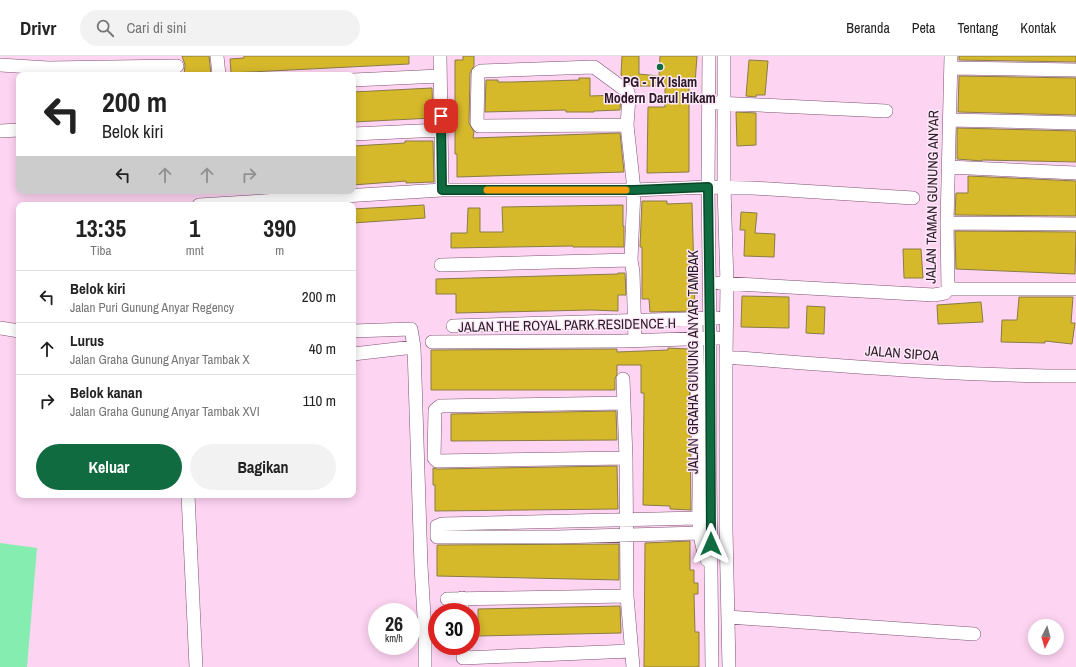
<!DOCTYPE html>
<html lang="id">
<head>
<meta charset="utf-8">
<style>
	:root { --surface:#fff; --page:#f2f2f2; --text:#222; --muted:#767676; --line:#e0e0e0; --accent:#106c40 }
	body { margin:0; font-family:"Archivo Narrow",sans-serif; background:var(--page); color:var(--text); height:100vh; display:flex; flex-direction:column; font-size:15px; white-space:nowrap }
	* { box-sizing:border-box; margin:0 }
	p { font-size:13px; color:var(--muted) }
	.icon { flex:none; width:22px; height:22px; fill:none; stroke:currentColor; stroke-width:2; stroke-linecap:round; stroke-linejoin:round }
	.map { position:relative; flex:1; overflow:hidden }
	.drawer { position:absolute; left:16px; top:146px; width:340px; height:296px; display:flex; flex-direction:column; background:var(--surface); border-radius:8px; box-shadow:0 2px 10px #0003 }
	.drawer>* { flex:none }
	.banner { position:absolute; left:16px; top:16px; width:340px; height:122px; border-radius:8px; box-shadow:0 2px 10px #0003; background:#fff; color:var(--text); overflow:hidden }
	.needle { width:26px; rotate:186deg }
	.tools { position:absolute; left:1028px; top:563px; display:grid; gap:8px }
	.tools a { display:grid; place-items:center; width:36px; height:36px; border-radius:50%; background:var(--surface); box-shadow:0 2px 10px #0003; font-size:20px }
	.speed { position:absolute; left:368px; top:547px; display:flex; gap:8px; font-size:20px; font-weight:700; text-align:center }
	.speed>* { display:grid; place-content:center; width:52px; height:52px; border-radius:50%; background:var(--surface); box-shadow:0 2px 10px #0003; line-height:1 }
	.speed small { font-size:10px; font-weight:400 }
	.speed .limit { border:6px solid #d22; background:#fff; color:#111 }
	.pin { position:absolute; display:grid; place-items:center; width:34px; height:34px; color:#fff; margin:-17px; border-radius:8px; box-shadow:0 2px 6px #0006 }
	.me { position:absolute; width:44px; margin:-22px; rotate:0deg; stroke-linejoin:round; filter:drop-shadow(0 0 3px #0008) }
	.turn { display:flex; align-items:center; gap:14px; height:84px; padding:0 20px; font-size:18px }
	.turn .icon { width:52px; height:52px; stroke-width:2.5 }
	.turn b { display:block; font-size:28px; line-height:34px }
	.lanes { display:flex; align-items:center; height:38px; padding:0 20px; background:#0003; justify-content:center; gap:20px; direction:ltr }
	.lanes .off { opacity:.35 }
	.eta { display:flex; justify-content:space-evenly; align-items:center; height:68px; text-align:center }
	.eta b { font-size:24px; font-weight:800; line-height:28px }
	.action { display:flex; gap:8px; margin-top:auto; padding:8px 20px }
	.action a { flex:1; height:46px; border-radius:24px; background:var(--accent); color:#fff; font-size:16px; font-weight:800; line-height:46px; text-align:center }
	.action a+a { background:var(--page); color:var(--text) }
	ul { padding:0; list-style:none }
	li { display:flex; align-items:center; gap:12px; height:52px; padding:0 20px; border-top:1px solid var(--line) }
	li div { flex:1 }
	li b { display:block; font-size:15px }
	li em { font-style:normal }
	header { display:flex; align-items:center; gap:24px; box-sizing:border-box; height:56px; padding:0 20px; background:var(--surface); border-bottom:1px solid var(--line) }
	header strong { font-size:19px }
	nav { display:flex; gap:22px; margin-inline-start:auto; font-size:14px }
	.search { width:280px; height:36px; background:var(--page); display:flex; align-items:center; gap:10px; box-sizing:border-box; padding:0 14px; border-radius:22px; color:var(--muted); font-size:15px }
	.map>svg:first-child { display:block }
</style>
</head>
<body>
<header>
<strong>Drivr</strong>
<div class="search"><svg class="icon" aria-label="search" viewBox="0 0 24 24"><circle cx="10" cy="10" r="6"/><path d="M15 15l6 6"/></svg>Cari di sini</div>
<nav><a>Beranda</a><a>Peta</a><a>Tentang</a><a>Kontak</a></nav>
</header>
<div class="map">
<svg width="1076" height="611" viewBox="0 0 1076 611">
	<rect width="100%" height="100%" fill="#fdd4f2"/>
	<path fill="#85edaf" d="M0,487l37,5 -10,119h-27z"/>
	<path fill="#d6b82b" stroke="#897c46" d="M182,0h27l2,19h-27l1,-10z
		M244,0h165v8l-178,9 -1,-14 14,-1z
		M463,0h11v10l-4,7 -1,50 5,9 -1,6 147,-5 4,39 -167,5v-23h-2v-94h8z
		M622,0h17v18l20,2 1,-20h37l-2,28h-6v88l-42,1 1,-66h17v-21h-30l-14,-11z
		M959,0h117v6l-117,-2z
		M749,4l19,1 -3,34h-9v2l-10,-1z
		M959,20l117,2v37l-118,-3z
		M579,22h11v18l29,-1 2,2 -1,13 -26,1v1h-28v-2l-81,2 1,-32h12v2h14l67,-2z
		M432,32l1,30 -80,4v-30z
		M736,56l20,1v32l-19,1z
		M957,72l119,3v31l-94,-2v1l-25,-2z
		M405,85h28l1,41 -28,1v-2l-53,4v-39l52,-3z
		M968,120l108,5v35l-121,-1 1,-22h12z
		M642,145h25v3l25,-1 3,108 -45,1 -1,-13h-7v-52h-2z
		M424,149l1,13 -72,5v-14z
		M623,149v21h1v21h-51v-1l-122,2v-15h16l1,-25h12v24h23l-1,-25z
		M741,156l16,1 -2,20 20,1 -1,23 -30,-1 1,-26h-5z
		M955,175l121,1 -1,42 -119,-5z
		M903,193h18l2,29h-19z
		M618,217h7l1,22h-8v16l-27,-1 -135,3v-19h-20v-15l182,-5z
		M742,240l47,1v31l-48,-1z
		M1019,241h54l-2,26h4l-3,21 -27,-3v2l-44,-1 1,-22h15z
		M981,246l2,20 -45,2 -1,-19z
		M807,250l18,1 -1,27 -18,-1z
		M668,292l21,1 2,161 -21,-1v-3l-27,-1 1,-112h-3v-28h-24v9l-2,5v11h-184v-40l186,-1v3l51,-2z
		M616,355l1,29 -166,1v-27z
		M617,410l1,43 -183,2v-26h-2v-17l4,1z
		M690,485v29h4v13h4v11h-4l1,38h4v35h-55l1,-124z
		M619,488v36l-182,-4v-31z
		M620,550l1,27 -143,3v-27z"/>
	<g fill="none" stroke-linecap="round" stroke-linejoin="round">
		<g stroke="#7e5273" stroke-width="14">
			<path id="street" d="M217,0l2,19
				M440,0l2,134
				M709,0l-1,131 2,152v139l2,189
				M724,0v132l3,95 -1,74v173l3,137
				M0,9l48,3 129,-2
				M951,12l125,2
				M353,24l87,-4
				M717,47l169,8
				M950,64l126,3
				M627,69l-148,1 -2,-3 1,-50 3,-2 113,-4 34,25 1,5 -2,28 7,65 -3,70 2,12 2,69
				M0,75l19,-1
				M353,78l88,-4
				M948,111l128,6
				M199,149l243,-15h192l74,-3 45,1 160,10
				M947,167l129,1
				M441,209l190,-5
				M719,227l215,12 11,-2 3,-4 -1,-66 4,-167
				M948,233h128
				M696,263c1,51 2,103 3,155 1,29 -4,59 8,86
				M453,270l264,-8
				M0,272l19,3
				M353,275l58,-2 3,18 7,219 4,67v34
				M432,286l191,-1 95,-3
				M353,298l61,-7
				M726,301c116,9 233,19 350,19
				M623,323l3,79 1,138 6,71
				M624,347l-184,3 -5,4 -1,48 3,3 189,-3
				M188,439l8,172
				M698,462l-256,6 -5,2v11h121l141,-4
				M462,542v14
				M447,543l180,-3
				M728,561l246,17
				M463,590v12l168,-7"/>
		</g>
		<use href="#street" stroke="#fff" stroke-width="13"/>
	</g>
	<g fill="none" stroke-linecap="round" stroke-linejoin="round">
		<g stroke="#0a462a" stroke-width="10">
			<path id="route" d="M441,60l1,74h192l74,-3 2,152 1,205"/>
		</g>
		<use href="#route" stroke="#106c40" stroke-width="7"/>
		<path stroke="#f59e0b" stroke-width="7" d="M487,134h139"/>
	</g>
	<circle fill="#106c40" stroke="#fee9f8" stroke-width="1.5" cx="660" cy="11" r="4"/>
	<g text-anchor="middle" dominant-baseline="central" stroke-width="3" stroke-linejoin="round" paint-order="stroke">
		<g font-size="14" font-weight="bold" fill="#2b1927" stroke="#fee9f8">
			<text x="660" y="26">PG - TK Islam<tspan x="660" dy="16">Modern Darul Hikam</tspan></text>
		</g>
		<g font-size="14" fill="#2b1927" stroke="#fee9f8">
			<text transform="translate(932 141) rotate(-89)">JALAN TAMAN GUNUNG ANYAR</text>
			<text transform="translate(567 269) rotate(-1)">JALAN THE ROYAL PARK RESIDENCE H</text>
			<text transform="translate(902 297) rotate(4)">JALAN SIPOA</text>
			<text transform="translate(693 306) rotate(-90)">JALAN GRAHA GUNUNG ANYAR TAMBAK</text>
		</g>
	</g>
</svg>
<div class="tools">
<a><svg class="needle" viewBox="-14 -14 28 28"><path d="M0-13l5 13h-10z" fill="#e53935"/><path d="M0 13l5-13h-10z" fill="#767676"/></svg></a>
</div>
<div class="speed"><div>26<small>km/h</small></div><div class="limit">30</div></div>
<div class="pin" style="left:441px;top:60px;background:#d93025"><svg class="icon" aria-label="arrive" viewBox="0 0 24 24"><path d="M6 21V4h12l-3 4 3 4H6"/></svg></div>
<svg class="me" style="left:711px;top:488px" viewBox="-20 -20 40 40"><path d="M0-17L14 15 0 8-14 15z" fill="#106c40" stroke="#fff" stroke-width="4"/></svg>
<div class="banner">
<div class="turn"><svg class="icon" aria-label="left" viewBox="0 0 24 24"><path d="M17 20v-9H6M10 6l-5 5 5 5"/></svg><div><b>200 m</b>Belok kiri</div></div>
<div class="lanes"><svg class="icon" aria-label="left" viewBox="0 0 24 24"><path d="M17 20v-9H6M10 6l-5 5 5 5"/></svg><svg class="icon off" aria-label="ahead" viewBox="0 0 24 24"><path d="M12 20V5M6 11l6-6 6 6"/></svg><svg class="icon off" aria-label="ahead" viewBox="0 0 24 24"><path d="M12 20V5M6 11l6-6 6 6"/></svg><svg class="icon off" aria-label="right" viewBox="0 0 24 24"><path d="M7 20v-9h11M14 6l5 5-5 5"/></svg></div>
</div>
<section class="drawer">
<div class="eta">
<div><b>13:35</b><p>Tiba</p></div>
<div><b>1</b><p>mnt</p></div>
<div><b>390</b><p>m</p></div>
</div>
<ul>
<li><svg class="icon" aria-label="left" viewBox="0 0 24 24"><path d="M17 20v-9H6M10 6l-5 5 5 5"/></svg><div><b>Belok kiri</b><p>Jalan Puri Gunung Anyar Regency</p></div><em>200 m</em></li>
<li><svg class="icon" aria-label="ahead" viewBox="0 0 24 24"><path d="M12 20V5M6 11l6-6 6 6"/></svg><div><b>Lurus</b><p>Jalan Graha Gunung Anyar Tambak X</p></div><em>40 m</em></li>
<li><svg class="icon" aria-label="right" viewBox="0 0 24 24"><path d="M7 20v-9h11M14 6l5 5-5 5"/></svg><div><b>Belok kanan</b><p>Jalan Graha Gunung Anyar Tambak XVI</p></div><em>110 m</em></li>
</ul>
<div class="action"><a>Keluar</a><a>Bagikan</a></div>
</section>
</div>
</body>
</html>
